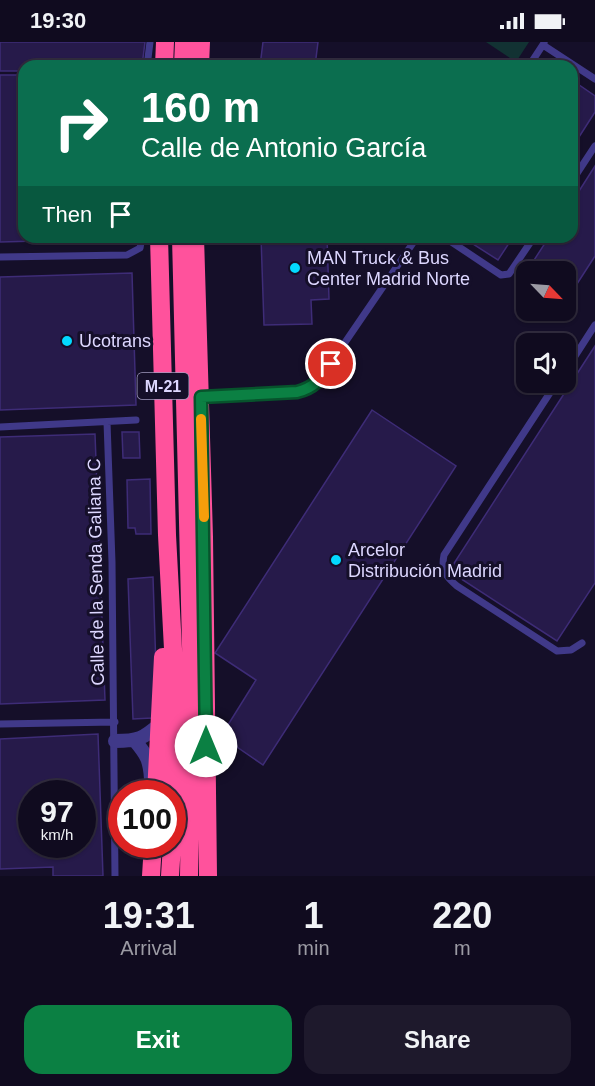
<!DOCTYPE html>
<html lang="en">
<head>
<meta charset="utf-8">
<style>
	:root { --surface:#100b1f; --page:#1e192c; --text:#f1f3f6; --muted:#9c9ba4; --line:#302b3d; --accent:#0b8043 }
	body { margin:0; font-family:Helvetica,sans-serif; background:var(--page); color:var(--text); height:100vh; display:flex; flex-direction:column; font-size:22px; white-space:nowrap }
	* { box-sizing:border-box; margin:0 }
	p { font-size:20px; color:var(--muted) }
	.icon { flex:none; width:33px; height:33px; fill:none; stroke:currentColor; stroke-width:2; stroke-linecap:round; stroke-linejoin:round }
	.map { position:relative; height:834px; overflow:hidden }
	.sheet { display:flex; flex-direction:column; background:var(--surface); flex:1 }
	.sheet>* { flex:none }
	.banner { position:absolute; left:18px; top:18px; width:560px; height:183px; border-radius:18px; box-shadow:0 2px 4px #0004,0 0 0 2px var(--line); background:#0b6e4f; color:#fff; overflow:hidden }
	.needle { width:39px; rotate:115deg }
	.buttons { position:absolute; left:516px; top:219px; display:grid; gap:12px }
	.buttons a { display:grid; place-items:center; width:60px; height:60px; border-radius:12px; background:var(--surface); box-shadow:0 2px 4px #0004,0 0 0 2px var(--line); font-size:30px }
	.speed { position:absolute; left:18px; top:738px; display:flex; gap:12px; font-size:30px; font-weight:700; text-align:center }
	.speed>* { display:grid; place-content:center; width:78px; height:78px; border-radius:50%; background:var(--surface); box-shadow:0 2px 4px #0004,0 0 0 2px var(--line); line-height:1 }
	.speed small { font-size:15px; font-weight:400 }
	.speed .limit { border:9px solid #d22; background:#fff; color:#111 }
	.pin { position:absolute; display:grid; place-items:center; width:51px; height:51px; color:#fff; margin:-26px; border:3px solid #fff; border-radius:50%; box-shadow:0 2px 6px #0007 }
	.me { position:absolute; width:66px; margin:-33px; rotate:0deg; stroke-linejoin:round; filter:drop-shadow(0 0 4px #0008) }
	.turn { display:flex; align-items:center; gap:21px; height:126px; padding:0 24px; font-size:27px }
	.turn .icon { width:78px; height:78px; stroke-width:2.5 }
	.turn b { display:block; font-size:42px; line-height:51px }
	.then { display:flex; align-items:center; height:57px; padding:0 24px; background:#0003; gap:12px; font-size:22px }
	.eta { display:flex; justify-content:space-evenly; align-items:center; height:102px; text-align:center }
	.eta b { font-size:36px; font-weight:700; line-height:42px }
	.button { display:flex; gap:12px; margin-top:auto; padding:12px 24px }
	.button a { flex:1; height:69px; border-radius:18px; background:var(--accent); color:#fff; font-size:24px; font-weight:700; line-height:69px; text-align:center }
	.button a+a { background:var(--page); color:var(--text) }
	.status { display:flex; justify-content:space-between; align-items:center; height:42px; padding:0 30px; background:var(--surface); direction:ltr }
	.status svg { height:16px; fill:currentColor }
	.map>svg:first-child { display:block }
</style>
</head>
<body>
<div class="status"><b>19:30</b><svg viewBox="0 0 49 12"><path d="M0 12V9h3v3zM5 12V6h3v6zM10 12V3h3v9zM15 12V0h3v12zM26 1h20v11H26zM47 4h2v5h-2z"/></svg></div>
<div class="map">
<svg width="595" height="834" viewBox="0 0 595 834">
	<rect width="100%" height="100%" fill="#150f29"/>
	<path fill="#123233" d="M486,0h43l-13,20z"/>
	<path fill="#261a4a" stroke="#3e2c77" stroke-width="1.5" fill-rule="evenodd" d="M0,0h145l-3,24h-118v5h-24z
		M263,0h55l-3,24h-55z
		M0,33h24v162h13v4l-37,1z
		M572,38l23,16v16l-23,36z
		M595,124v90l-29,45v-29h-40v21l-9,-7 8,-12 24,-37h23v-35z
		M72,195h44v3l-44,1z
		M261,195h66l2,62 -18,1 1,24 -48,1z
		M462,195h51l-15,23z
		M132,231l4,132 -136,5v-133z
		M595,304v237l-38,58 -108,-70z
		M372,368l84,56 -193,299 -42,-29 35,-56 -41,-27z
		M122,390h17l1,26h-17z
		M95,392l10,266 -105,4v-267z
		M150,437l1,55h-15l-1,-6h-7l-1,-48z
		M153,535l4,122 -5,19 -19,1 -5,-140z
		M98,692l5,142h-50v-9l-53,2v-130zM32,752h50v50h-50z"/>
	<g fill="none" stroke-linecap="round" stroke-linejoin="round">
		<path stroke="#403989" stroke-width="7" d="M543,3l52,34
			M147,24l3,-24
			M529,24l15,-23
			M572,139l23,-35
			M444,195l57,38 8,-1 25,-37
			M0,215l127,-2 13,-7 2,-11
			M566,328l29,-45
			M557,340l-113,173c-3,15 1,21 13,31l100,65 14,-1 11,-7
			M201,355l96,-5 11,-2 10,-8 99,-145
			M107,380l5,140 3,314
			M0,385l136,-7
			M0,682l115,-2"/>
		<path stroke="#403989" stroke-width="14" d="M115,699c23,0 28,-2 46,-18
			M135,699c12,14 15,20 16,38"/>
		<path stroke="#ff529c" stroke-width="18" d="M164,24l1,-24
			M183,24l1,-24
			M200,24l1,-24
			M159,195l8,298 8,152 -3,149
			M181,195l11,448 -3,191
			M195,195l9,300 4,339
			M156,752l7,-137
			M151,834l2,-32
			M170,834l2,-32"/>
	</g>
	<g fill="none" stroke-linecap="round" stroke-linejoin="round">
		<g stroke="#07532c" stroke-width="15">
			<path id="route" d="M206,704l-5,-349 96,-5c17,-4 24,-13 34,-28"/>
		</g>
		<use href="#route" stroke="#0b8043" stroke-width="10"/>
		<path stroke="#f59e0b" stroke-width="10" d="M201,377l3,98"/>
	</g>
	<g fill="#03d9ff" stroke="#150f29" stroke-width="2">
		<circle cx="295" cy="226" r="6"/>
		<circle cx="67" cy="299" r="6"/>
		<circle cx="336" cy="518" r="6"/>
	</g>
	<g text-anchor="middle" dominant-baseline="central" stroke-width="6" stroke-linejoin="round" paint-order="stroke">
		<rect fill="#150f29" stroke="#a19bbf" stroke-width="1.5" x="137.5" y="331" width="51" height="26" rx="4.5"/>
		<g font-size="16" font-weight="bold" fill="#ddd7ff">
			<text x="163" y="344">M-21</text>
		</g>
		<g font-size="18" fill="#ddd7ff" stroke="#150f29" text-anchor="start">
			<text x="307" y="216">MAN Truck &amp; Bus<tspan x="307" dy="21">Center Madrid Norte</tspan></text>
			<text x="79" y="299">Ucotrans</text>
			<text x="348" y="508">Arcelor<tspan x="348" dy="21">Distribución Madrid</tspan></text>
		</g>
		<g font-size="18" fill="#ddd7ff" stroke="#150f29">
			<text transform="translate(96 530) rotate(-91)">Calle de la Senda Galiana C</text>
		</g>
	</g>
</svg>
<div class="buttons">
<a><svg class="needle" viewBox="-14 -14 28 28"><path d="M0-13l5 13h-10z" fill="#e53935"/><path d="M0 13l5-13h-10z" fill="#9c9ba4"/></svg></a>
<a><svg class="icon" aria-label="sound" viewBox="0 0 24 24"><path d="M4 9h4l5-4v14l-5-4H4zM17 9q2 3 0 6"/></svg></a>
</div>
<div class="speed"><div>97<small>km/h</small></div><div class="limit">100</div></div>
<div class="pin" style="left:331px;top:322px;background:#d93025"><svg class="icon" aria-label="arrive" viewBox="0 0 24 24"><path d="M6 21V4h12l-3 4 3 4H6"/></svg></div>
<svg class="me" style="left:206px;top:704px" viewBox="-20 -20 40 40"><circle r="19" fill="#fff"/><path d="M0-13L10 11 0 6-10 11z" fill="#0b8043"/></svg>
<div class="banner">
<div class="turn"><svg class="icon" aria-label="right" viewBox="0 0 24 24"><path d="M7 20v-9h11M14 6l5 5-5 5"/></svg><div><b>160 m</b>Calle de Antonio García</div></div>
<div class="then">Then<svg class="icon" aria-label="arrive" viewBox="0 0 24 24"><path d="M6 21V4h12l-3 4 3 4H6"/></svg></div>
</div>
</div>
<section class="sheet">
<div class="eta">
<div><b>19:31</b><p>Arrival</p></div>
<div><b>1</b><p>min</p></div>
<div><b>220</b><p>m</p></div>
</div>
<div class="button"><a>Exit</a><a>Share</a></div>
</section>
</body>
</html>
